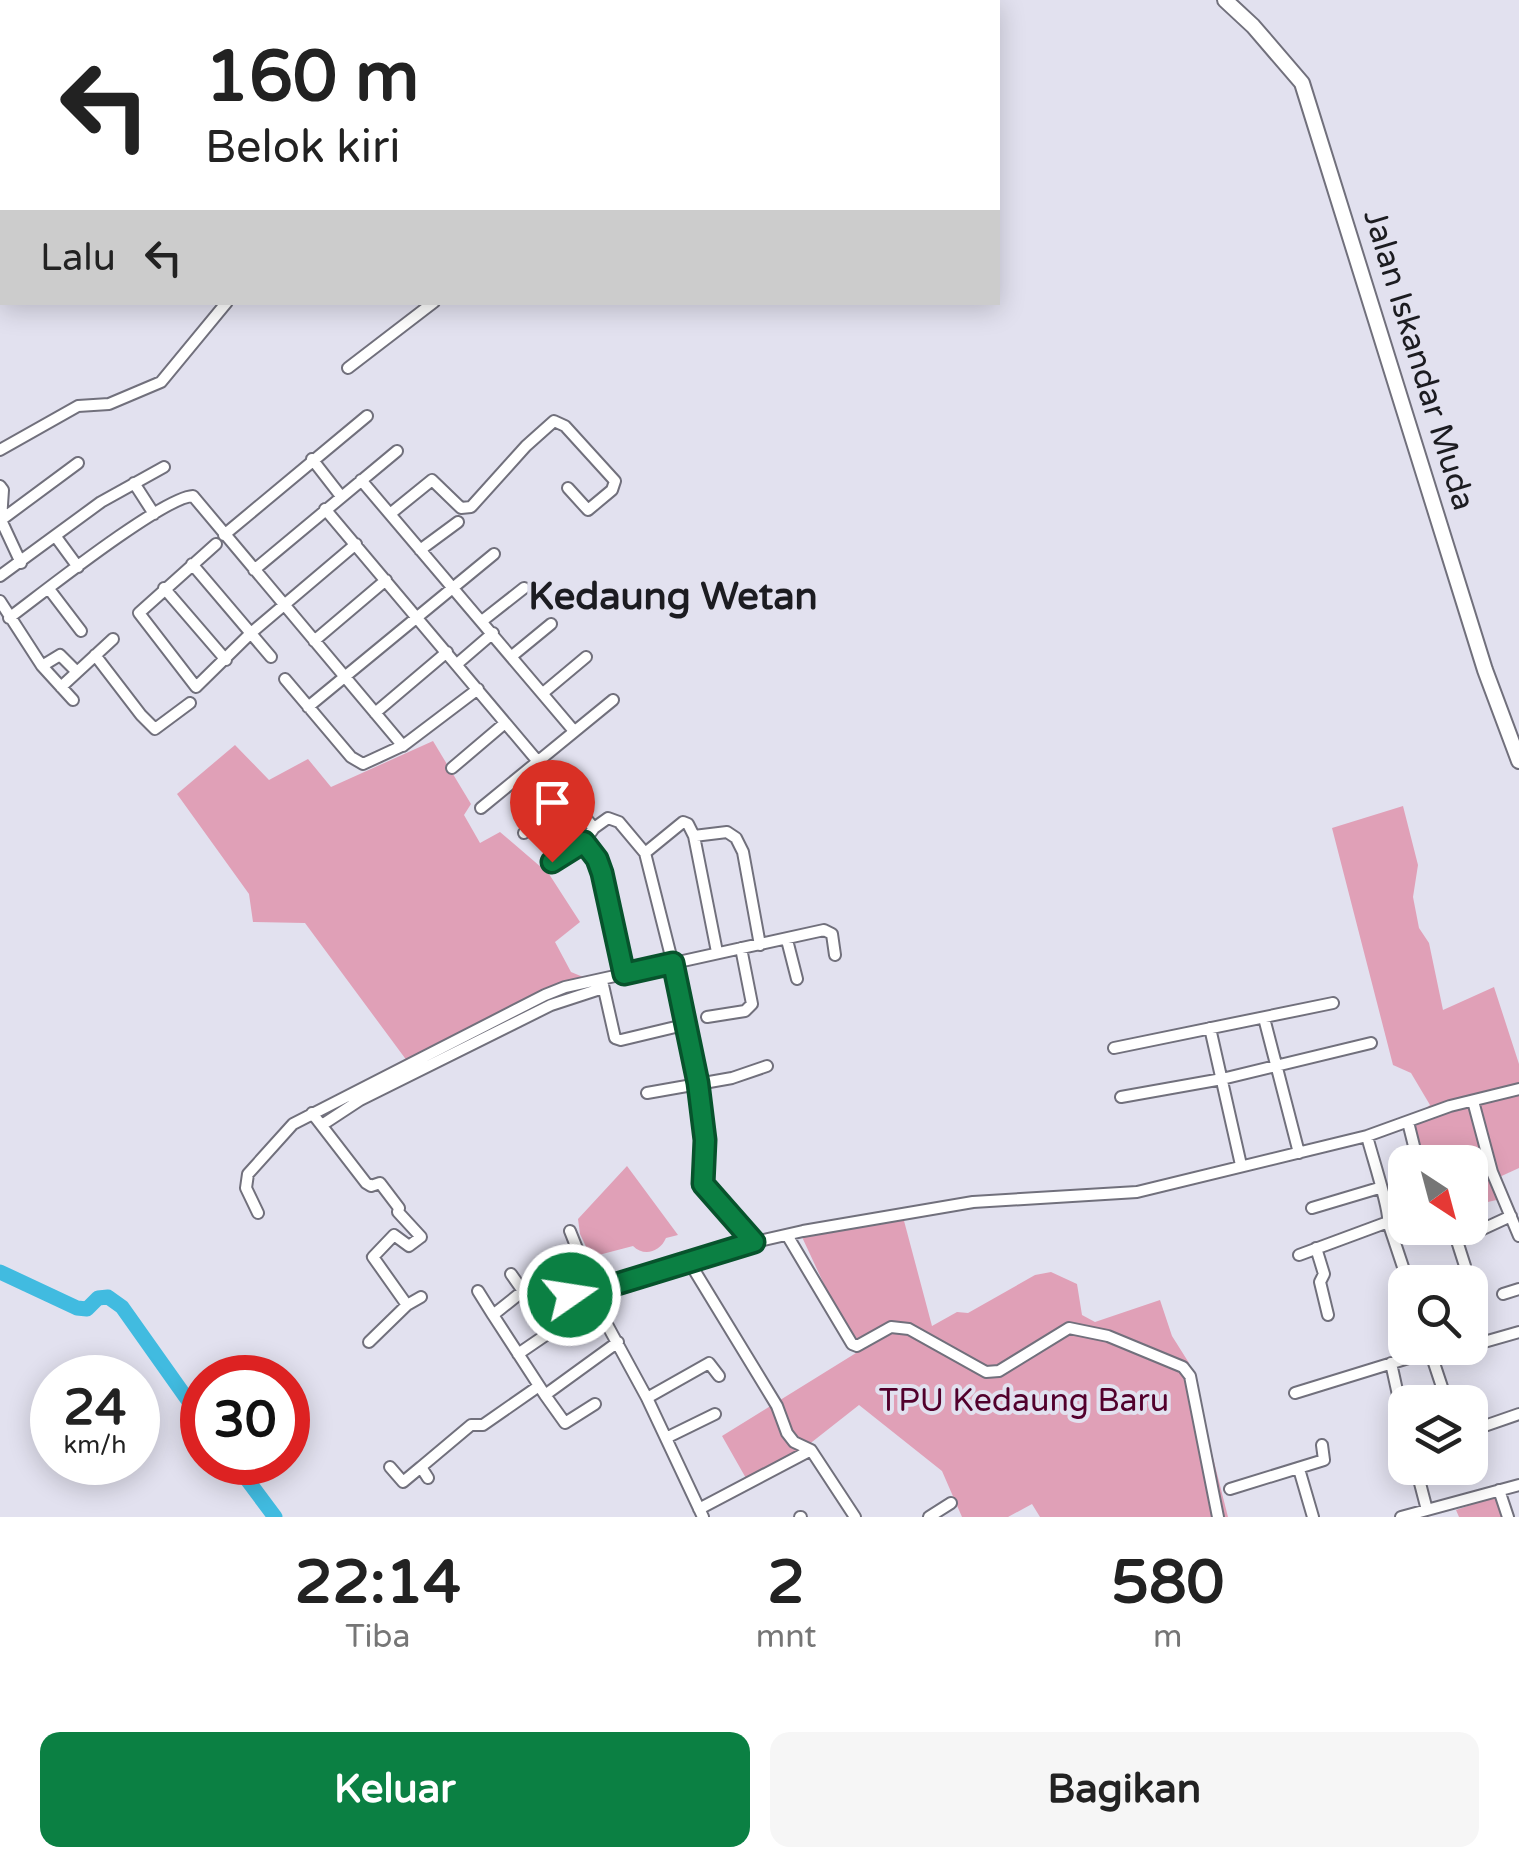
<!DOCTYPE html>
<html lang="id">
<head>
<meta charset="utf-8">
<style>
	:root { --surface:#fff; --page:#f6f6f6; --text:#222; --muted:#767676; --accent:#0b8043 }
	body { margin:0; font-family:"Varela Round",sans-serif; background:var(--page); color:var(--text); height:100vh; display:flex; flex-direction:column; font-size:38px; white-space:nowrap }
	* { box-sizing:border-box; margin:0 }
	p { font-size:32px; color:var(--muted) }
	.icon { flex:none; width:55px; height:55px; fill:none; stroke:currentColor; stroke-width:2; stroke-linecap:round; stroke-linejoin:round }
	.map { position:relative; height:1517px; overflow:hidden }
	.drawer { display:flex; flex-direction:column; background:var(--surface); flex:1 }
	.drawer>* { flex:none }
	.guide { position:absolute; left:0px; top:0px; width:1000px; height:305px; box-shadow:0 5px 25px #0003; background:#fff; color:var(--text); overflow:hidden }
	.needle { width:65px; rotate:144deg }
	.fabs { position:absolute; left:1388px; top:1145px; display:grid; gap:20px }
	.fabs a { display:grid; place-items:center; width:100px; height:100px; border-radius:20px; background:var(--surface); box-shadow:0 5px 25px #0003; font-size:50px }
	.speed { position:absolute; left:30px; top:1355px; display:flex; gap:20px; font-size:50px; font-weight:700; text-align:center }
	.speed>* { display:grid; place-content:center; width:130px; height:130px; border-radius:50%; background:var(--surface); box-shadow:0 5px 25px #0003; line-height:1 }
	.speed small { font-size:25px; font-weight:400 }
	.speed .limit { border:15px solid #d22; background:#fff; color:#111 }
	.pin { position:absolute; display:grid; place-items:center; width:85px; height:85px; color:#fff; margin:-102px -42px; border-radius:50% 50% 50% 0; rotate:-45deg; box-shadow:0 0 10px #0007 }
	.pin .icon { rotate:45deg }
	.me { position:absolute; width:110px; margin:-55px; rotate:77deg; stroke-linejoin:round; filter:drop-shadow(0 0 8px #0008) }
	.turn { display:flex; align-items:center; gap:35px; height:210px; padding:0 40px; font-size:45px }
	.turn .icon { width:130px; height:130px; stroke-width:2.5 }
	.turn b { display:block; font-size:70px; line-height:85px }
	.then { display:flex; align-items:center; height:95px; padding:0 40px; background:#0003; gap:20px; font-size:38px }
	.eta { display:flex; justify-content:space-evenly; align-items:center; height:170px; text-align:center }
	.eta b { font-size:60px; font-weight:800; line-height:70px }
	.action { display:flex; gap:20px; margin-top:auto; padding:20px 40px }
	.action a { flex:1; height:115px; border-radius:20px; background:var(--accent); color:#fff; font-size:40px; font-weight:800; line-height:115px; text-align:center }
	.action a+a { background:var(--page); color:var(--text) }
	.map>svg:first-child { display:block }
</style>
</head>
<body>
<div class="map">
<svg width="1519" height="1517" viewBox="0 0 1519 1517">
	<rect width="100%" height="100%" fill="#e2e1ef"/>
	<path fill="#e0a0b7" d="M771,0h198l1,2h-201z
		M433,741l38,63 -7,11 16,28 20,-11 49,42 31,48 -25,20 16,30 29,12 -41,9 -146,76 -108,-146 -52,-1 -4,-28 -72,-100 58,-49 34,35 39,-21 23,28z
		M1403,806l15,59 -5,32 6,31 10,15 14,67 51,-23 25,77v104l-24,11 6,20 -31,7v-44h-48l-10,-43 18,-14 -19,-32 -18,-8 -61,-237z
		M627,1166l51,69 -12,3c-6,14 -22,19 -33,8l-42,11 -11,-23 -2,-15z
		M903,1217l29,109 25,-14 11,1 67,-38 16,-3 26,12 5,31 13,7 65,-22 12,36 17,27 39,154h-188l-8,-13 -24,13h-46l-20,-46 -83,-66 -61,48 -51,27 -25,-44 134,-83 -54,-116z
		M1496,1496l8,21h-45l-3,-7z"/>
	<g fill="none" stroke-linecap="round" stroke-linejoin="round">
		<path stroke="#41bbe0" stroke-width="15" d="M0,1272l77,36 10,1 11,-11 10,-1 14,10 80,113
			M234,1462l41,55"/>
		<g stroke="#71707c" stroke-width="14">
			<path id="street" d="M191,0v2
				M353,0l1,2
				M348,368l86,-66
				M0,450l78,-44 31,-2 52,-22 66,-80
				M312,459l28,36
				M361,480l213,251
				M134,483l20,31
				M0,486l3,4 -2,30 20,43
				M325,509l269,319
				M390,514l42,-34 29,28 10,-1 55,-61 28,-25 11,5 50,55 -3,9 -24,20 -20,-22
				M1,520l77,-57
				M224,535l143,-119
				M56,537l22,30
				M216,544l-77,69 57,74 55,-54 105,-89
				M420,550l38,-28
				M192,564l79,93
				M254,570l143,-119
				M0,576l101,-74 63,-35
				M164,588l62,72
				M49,589l32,42
				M0,601l42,65 31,34
				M9,618c31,-23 154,-121 184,-122l210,250
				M482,621l42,-33
				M314,641l72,-61
				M95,655l46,60 14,14 35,-26
				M512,656l39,-32
				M457,664l36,-31
				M42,666l18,-11 16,16
				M285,679l66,78 12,7 41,-19 74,-56
				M61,687l52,-48
				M543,693l43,-36
				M308,707l186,-153
				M375,713l72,-61
				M452,768l53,-45
				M481,808l132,-108
				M524,833l42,-37
				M694,836l33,-4 9,6 7,14 17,93
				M584,842l13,17 5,14 21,101
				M645,853l38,-31 5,2 6,12 23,116
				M552,862l32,-20 10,-14 14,-10 11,4 26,31 43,171 10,59 7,56 -2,45 51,58
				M787,940l10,39
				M603,985l12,53 6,2 67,-16
				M707,1017l38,-6 7,-7 -11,-56
				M1264,1018l35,135
				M1210,1028l31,137
				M1114,1048l219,-45
				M647,1093l85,-15 35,-12
				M1121,1097l101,-18 149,-36
				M1473,1101l19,71 27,64
				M312,1113l54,70 5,3 9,-3 19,25 -1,4 23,25 -12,9 -15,-11 -21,22 34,48
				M1408,1122l10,40
				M322,1125l38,-25 191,-95 52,-17
				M1312,1208l67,-20
				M258,1213l-12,-25 2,-14 45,-50 252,-129 20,-8 259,-57 8,4 3,21
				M1388,1222l20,60
				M570,1231l24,60 148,-46 61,-14 170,-29 164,-10 230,-56 83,-30 69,-17
				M787,1235l65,109 5,2 34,-19 18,2 77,43 13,-1 70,-43 39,8 75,31 7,9 28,141
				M1316,1248l8,26 -4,8 8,33
				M1299,1255l89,-33c2,-13 -17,-69 -21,-86
				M688,1260l89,146 10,27 7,9 17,8 44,67
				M1465,1266l-8,-25 54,-25
				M511,1274l12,17 20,19 47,-29
				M478,1291l15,24 30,-24
				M594,1291l10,28 43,79 56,119
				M1503,1294l16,-5
				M493,1315l52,80 73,-53
				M369,1342l38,-37 14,-8
				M1470,1346l49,-14
				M1429,1348l18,54
				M518,1354l79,-54
				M1391,1363l14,64
				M1295,1393l120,-37 17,1 33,-9
				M545,1395l20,28 30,-19
				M647,1398l62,-35 10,13
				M1470,1431l49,-17
				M666,1438l49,-24
				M390,1467l13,15 18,-15
				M1416,1468l11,42
				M1299,1469l14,48
				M428,1478l-7,-11 50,-42h12l56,-39
				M1230,1489l94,-29 -2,-15
				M1499,1490l9,27
				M699,1509l112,-59
				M800,1517h1
				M929,1517l22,-14
				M1401,1517l118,-32"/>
		</g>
		<g stroke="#71707c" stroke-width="18">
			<path id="secondary" d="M1225,0l28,26 49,57 183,587 34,91"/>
		</g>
		<use href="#street" stroke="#fff" stroke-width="10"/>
		<use href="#secondary" stroke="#fff" stroke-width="14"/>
	</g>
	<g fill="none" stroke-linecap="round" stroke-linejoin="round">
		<g stroke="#07532c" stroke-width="25">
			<path id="route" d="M552,862l32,-20 13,17 5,14 22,101 49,-11 25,120 7,57 -2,44 51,58 -160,49 -4,-10 -20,14"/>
		</g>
		<use href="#route" stroke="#0b8043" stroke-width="18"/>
	</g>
	<g text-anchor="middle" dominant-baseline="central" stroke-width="8" stroke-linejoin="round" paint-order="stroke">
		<g font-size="32" fill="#1c1c21" stroke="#e2e1ef">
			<text transform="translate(1419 360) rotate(73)">Jalan Iskandar Muda</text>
		</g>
		<g font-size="32" fill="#52002c" stroke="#e2e1ef">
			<text x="1024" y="1401">TPU Kedaung Baru</text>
		</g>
		<g font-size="38" font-weight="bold" fill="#1c1c21" stroke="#e2e1ef">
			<text x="673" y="597">Kedaung Wetan</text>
		</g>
	</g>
</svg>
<div class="fabs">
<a><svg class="needle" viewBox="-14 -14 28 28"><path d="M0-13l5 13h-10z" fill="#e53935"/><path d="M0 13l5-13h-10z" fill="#767676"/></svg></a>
<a><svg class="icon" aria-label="search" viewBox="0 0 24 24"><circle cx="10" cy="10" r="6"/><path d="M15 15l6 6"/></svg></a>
<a><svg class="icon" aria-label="layers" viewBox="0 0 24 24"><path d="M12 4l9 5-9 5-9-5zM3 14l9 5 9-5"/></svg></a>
</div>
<div class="speed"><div>24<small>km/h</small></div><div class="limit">30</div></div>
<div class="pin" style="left:552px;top:862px;background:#d93025"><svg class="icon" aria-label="arrive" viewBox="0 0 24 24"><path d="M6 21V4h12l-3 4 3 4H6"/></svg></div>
<svg class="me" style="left:570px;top:1295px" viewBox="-20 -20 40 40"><circle r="17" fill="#0b8043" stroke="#fff" stroke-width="3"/><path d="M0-11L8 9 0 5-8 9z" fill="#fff"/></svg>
<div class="guide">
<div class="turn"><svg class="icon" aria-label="left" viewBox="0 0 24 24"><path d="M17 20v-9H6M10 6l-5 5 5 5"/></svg><div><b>160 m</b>Belok kiri</div></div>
<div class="then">Lalu<svg class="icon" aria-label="left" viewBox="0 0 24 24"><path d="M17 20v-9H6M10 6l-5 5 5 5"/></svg></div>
</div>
</div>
<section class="drawer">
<div class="eta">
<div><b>22:14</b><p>Tiba</p></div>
<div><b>2</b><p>mnt</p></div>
<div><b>580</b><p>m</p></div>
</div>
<div class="action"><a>Keluar</a><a>Bagikan</a></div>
</section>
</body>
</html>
